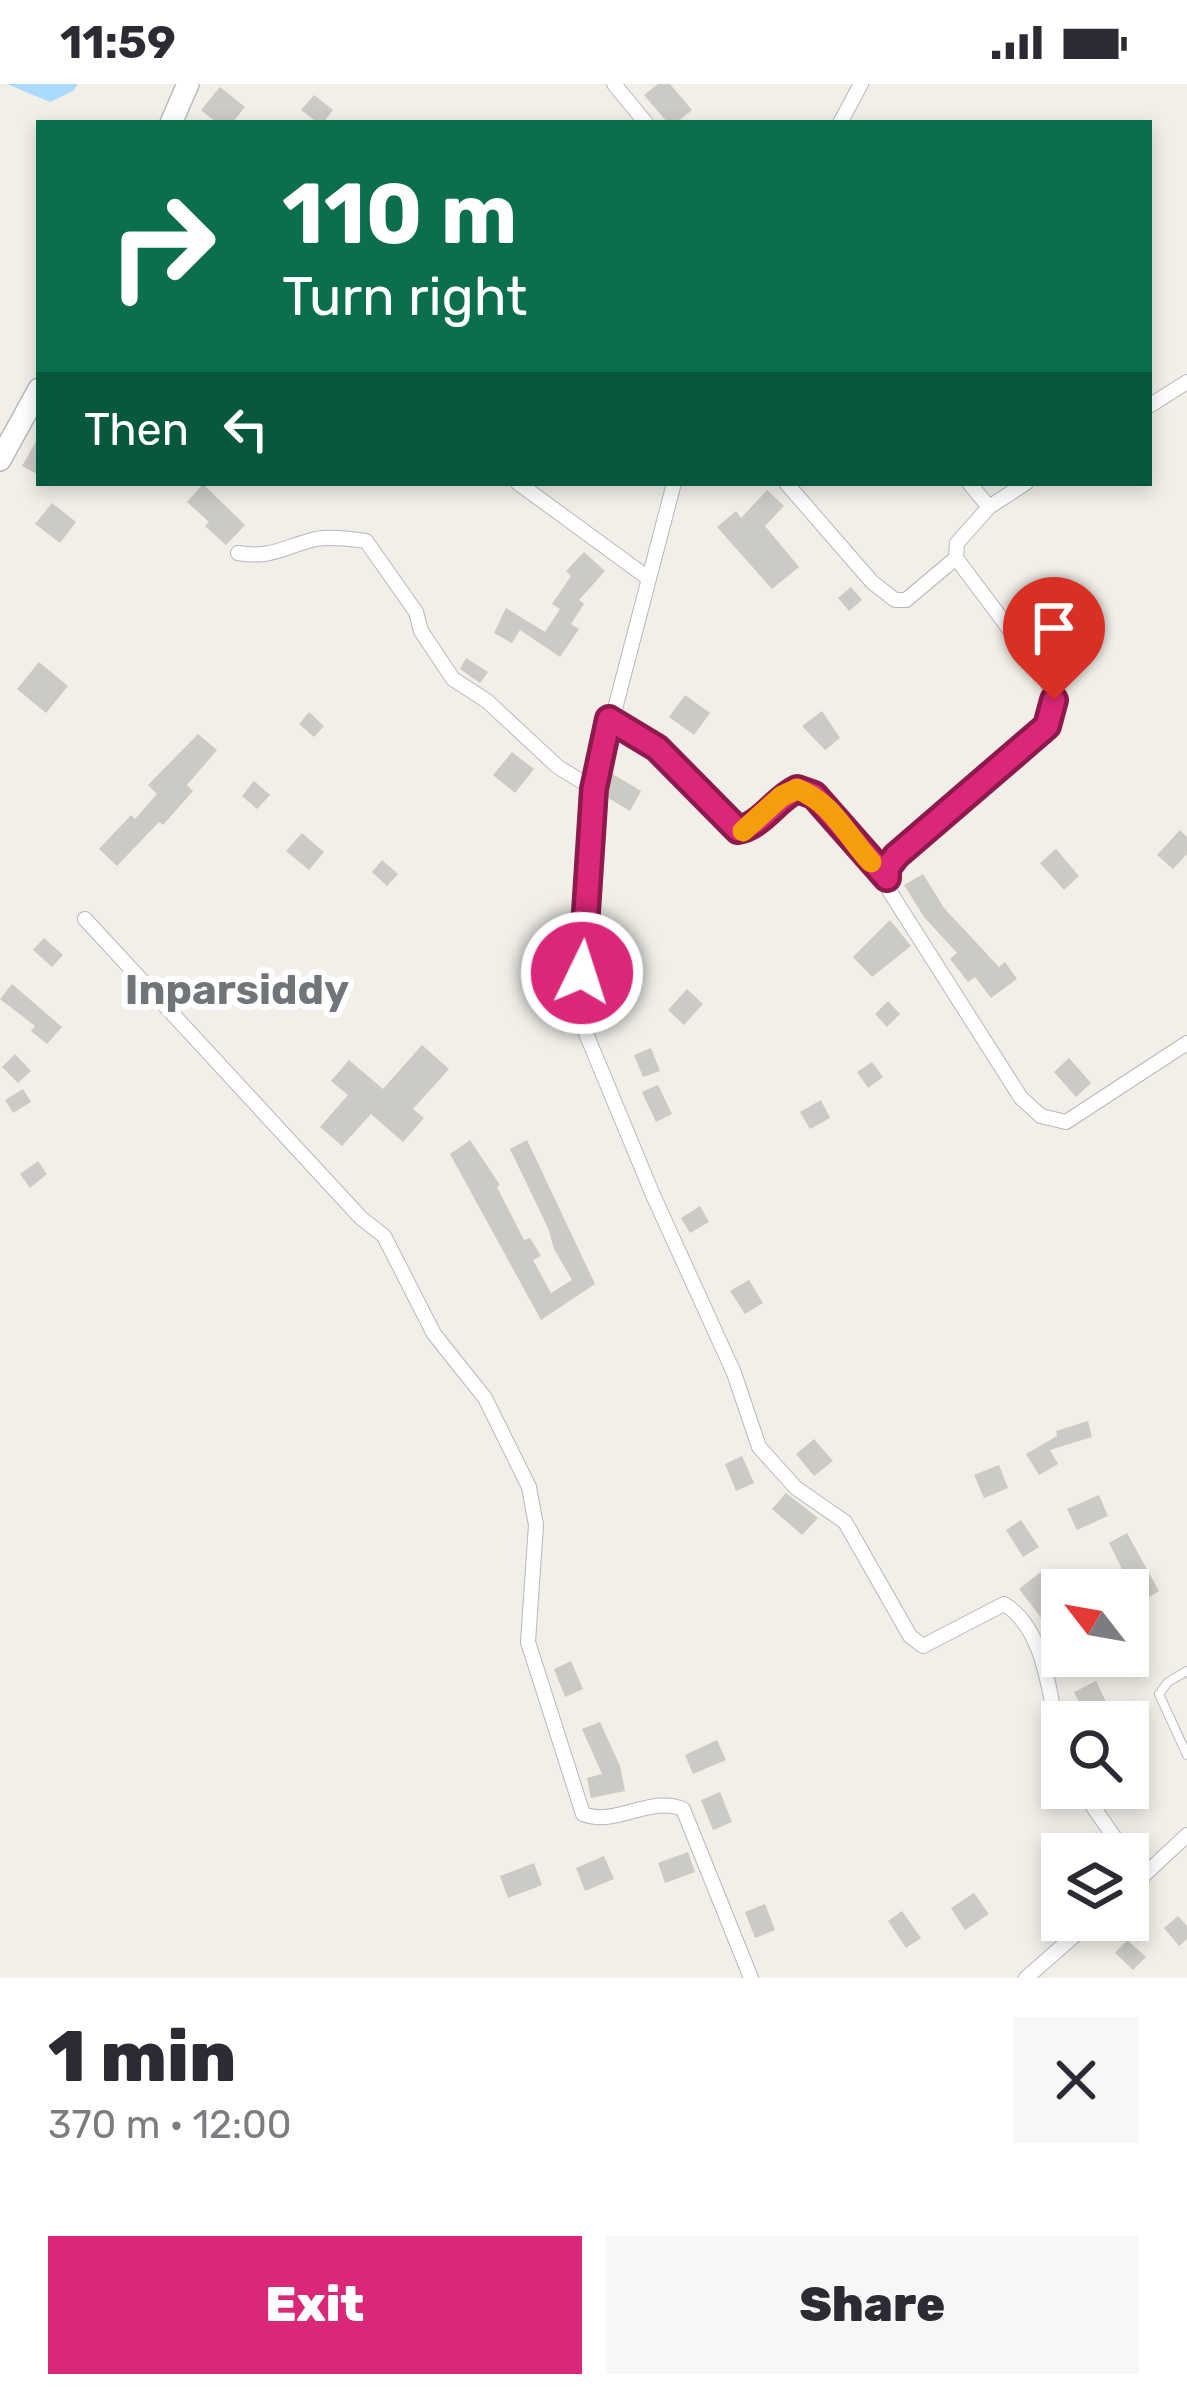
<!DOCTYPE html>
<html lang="en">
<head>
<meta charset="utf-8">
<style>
	:root { --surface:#fff; --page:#f7f7f7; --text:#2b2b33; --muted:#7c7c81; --accent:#db2777 }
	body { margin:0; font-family:Rubik,sans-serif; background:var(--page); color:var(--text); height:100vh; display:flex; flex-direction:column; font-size:45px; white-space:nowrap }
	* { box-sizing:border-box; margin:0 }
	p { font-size:39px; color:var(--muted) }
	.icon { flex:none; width:66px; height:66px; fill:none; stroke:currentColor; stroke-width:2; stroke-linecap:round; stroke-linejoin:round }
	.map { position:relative; height:1894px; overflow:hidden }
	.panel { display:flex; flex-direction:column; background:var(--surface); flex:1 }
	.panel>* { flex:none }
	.top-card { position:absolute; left:36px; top:36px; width:1116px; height:366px; border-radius:0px; box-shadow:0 6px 18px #0003; background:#0b6e4f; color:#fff; overflow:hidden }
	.needle { width:78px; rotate:301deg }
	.controls { position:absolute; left:1041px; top:1485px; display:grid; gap:24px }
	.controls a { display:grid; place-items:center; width:108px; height:108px; border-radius:0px; background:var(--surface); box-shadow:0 6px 18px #0003; font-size:60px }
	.pin { position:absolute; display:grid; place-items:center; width:102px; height:102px; color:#fff; margin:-123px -51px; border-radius:50% 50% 50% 0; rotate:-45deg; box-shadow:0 0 12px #0007 }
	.pin .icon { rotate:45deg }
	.me { position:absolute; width:132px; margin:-66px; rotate:4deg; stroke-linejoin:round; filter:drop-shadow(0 0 9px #0008) }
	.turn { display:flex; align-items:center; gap:42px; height:252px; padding:0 48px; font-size:54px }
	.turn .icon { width:156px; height:156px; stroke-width:2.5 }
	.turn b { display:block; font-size:84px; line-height:102px }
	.then { display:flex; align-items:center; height:114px; padding:0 48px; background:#0003; gap:24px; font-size:45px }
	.round { display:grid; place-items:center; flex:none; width:126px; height:126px; border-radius:0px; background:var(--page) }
	.overview { display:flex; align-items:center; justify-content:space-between; height:204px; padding:0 48px }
	h1 { font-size:72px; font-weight:800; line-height:90px }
	.primary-button { display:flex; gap:24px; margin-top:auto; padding:24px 48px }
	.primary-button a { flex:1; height:138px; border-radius:0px; background:var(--accent); color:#fff; font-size:48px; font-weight:800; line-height:138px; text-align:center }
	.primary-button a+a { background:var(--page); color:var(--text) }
	.status { display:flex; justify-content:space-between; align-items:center; height:84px; padding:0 60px; background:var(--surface); direction:ltr }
	.status svg { height:33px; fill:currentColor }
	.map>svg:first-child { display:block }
</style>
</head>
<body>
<div class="status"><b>11:59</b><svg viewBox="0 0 49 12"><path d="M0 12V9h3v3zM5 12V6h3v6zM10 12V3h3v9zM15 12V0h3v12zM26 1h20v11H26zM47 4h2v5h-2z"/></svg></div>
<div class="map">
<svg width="1187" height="1894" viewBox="0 0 1187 1894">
	<rect width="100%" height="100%" fill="#f1efe8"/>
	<path fill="#aadaff" d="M7,0h71l-5,7 -23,11z"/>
	<path fill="#cccac5" d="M658,0h12l22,26 -16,13h-8l-24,-28z
		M220,3l25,20 -13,16h-15l-16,-13z
		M314,11l19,15 -10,13h-5l-17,-13z
		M39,352v39l-17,-9z
		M203,400l42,41 -19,20 -21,-19 4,-4 -22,-20z
		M767,406l17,16 -19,20 34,41 -27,22 -55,-62 19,-16 5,7z
		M52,419l24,19 -16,21 -25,-19z
		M584,468l21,19 -26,29 5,4 -13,20 8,5 -19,28 -40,-27 -8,13 -18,-10 12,-25 39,24 15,-23 -8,-5 19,-28 -5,-5z
		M851,503l11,13 -13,11 -11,-13z
		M466,574l22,14 -8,11 -20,-14z
		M39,578l29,24 -22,27 -29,-24z
		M685,611l25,18 -16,22 -25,-18z
		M822,627l18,27 -15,12 -23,-24z
		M309,628l15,14 -10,11 -15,-13z
		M198,650l19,16 -30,35 6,6 -30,34 -4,-3 -42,44 -18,-17 32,-34 4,4 22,-25 -9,-9z
		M512,668l22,17 -19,24 -22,-18z
		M611,689l30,18 -11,20 -25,-15z
		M254,697l16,14 -13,14 -15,-13z
		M1180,746l7,7v17l-14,15 -16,-14z
		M302,749l22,19 -15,18 -23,-19z
		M1056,765l23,27 -15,14 -24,-27z
		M382,776l16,14 -11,12 -15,-14z
		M923,790l21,34 55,59 6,-5 12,17 -26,19 -16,-21 -7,5 -18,-23 7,-6 -33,-36 -20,-32z
		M890,836l21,26 -39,31 -19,-20z
		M44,854l19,17 -11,12 -19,-17z
		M12,900l50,43 -15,17 -16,-13 4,-5 -35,-27z
		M687,905l16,15 -19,21 -16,-15z
		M888,917l12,13 -13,13 -12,-13z
		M422,961l27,24 -36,40 11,9 -21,24 -32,-28 -29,32 -22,-19 28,-32 -17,-14 18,-21 34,29z
		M651,964l9,23 -17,6 -9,-22z
		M15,970l16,17 -13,12 -16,-16z
		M1069,974l22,25 -15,14 -22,-25z
		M872,978l11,15 -15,11 -11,-16z
		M658,1001l14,29 -16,8 -14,-30z
		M23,1005l8,13 -18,11 -8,-13z
		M821,1016l9,18 -20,11 -10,-17z
		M470,1056l30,45 -3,2 27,53 6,-2 11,18 -8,4 18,33 21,-13 -18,-31 -6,-21 -38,-79 17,-9 68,144 -54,36 -91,-166z
		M38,1077l9,13 -17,14 -10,-14z
		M700,1122l9,16 -19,11 -9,-15z
		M749,1196l14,23 -18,11 -15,-23z
		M1088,1337l4,16 -42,13 8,14 -19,11 -13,-21 31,-18 -1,-5z
		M814,1355l19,22 -19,15 -18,-22z
		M742,1372l12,27 -18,8 -11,-27z
		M999,1381l9,23 -24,10 -10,-23z
		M786,1409l32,25 -16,17 -30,-26z
		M1099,1411l9,21 -31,14 -10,-21z
		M1021,1436l18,27 -16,10 -17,-27z
		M1127,1449l32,58 -20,12 -30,-60z
		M1042,1487l20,25v60l-15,-20 5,-4 -33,-43z
		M571,1577l12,28 -18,8 -11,-28z
		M1096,1597l13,27 -22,11 -13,-27z
		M600,1638l20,44 5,25 -34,7 -4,-20 15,-4 -20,-45z
		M717,1656l9,20 -33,14 -8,-19z
		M720,1708l12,30 -19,8 -12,-30z
		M688,1768l7,20 -30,11 -7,-20z
		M604,1772l10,23 -29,12 -9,-23z
		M534,1779l8,22 -34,13 -8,-22z
		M974,1809l15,21 -24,16 -14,-22z
		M765,1820l10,26 -20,8 -10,-26z
		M902,1827l19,27 -15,10 -18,-27z
		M1178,1832l9,10v13l-8,7 -15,-18z
		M1127,1856l19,17 -13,13 -18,-17z"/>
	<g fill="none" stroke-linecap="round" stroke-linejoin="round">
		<g stroke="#b5b8bc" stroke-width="10">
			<path id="service" d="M1187,1587l-19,11 -9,12 28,61"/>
		</g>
		<g stroke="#b5b8bc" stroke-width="16">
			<path id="minor" d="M614,0l32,39
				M840,39l21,-39
				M1149,322l38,-24
				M518,399l130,95
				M674,399l-80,306 -14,230 73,176 81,178 25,74 37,41 49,34 65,114 13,10 81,-42c45,27 46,103 58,149
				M786,399l86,99 23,18h11l50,-42
				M969,399l20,24 -32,36 -1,15 90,120 8,22 -7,26 -151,130 -9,12 3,24 131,206 20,18 25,6 121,-79
				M989,423l37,-24
				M238,469c34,6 47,-7 78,-14 16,-3 34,0 50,2l50,71 5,19 32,48 34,22 71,66 36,22
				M609,635l48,30 81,81c23,-4 37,-31 60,-41l16,6 73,83
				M85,835l276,299 23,18 50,98 51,64 44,89 7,38 -8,117 55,172c33,13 67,-19 100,-5l68,169
				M1080,1704l46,66
				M1128,1806l59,-55
				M1026,1894l66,-58"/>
		</g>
		<g stroke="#b6babf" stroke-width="24">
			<path id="secondary" d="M171,39l17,-39
				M0,376l39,-71"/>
		</g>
		<use href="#service" stroke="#fff" stroke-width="8"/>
		<use href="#minor" stroke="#fff" stroke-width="14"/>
		<use href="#secondary" stroke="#fff" stroke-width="21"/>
	</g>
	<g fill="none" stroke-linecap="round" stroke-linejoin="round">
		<g stroke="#8e194d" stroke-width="30">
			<path id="route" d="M582,889l12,-184 15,-70 48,29 81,82c23,-4 38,-31 59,-41l17,6 73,83v-10l9,-12 151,-130 7,-26"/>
		</g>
		<use href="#route" stroke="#db2777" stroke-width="21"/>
		<path stroke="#f59e0b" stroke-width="21" d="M743,747l39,-35 15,-7c35,13 50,47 74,73"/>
	</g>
	<g text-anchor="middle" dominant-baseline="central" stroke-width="12" stroke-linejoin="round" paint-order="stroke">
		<g font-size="42" font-weight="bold" fill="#70757a" stroke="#fff">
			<text x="237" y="906">Inparsiddy</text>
		</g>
	</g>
</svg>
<div class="controls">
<a><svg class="needle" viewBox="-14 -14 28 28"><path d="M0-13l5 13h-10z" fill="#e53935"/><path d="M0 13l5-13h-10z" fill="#7c7c81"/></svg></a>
<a><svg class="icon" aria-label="search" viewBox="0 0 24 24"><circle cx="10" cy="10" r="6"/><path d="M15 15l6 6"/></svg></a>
<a><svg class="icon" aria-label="layers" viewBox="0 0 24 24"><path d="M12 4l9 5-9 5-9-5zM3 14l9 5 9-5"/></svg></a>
</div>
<div class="pin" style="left:1054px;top:616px;background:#d93025"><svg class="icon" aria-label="arrive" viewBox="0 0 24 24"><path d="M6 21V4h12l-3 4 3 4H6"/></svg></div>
<svg class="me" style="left:582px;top:889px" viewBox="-20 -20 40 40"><circle r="17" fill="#db2777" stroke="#fff" stroke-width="3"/><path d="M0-11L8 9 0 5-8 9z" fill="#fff"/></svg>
<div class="top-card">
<div class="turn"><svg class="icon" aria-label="right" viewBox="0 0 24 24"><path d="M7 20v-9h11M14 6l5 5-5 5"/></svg><div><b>110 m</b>Turn right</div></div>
<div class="then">Then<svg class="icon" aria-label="left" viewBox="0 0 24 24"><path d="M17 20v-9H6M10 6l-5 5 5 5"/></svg></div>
</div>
</div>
<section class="panel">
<div class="overview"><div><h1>1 min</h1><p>370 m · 12:00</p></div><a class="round"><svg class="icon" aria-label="close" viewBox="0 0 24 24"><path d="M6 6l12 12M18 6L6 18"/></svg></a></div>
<div class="primary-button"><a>Exit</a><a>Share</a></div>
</section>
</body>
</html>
